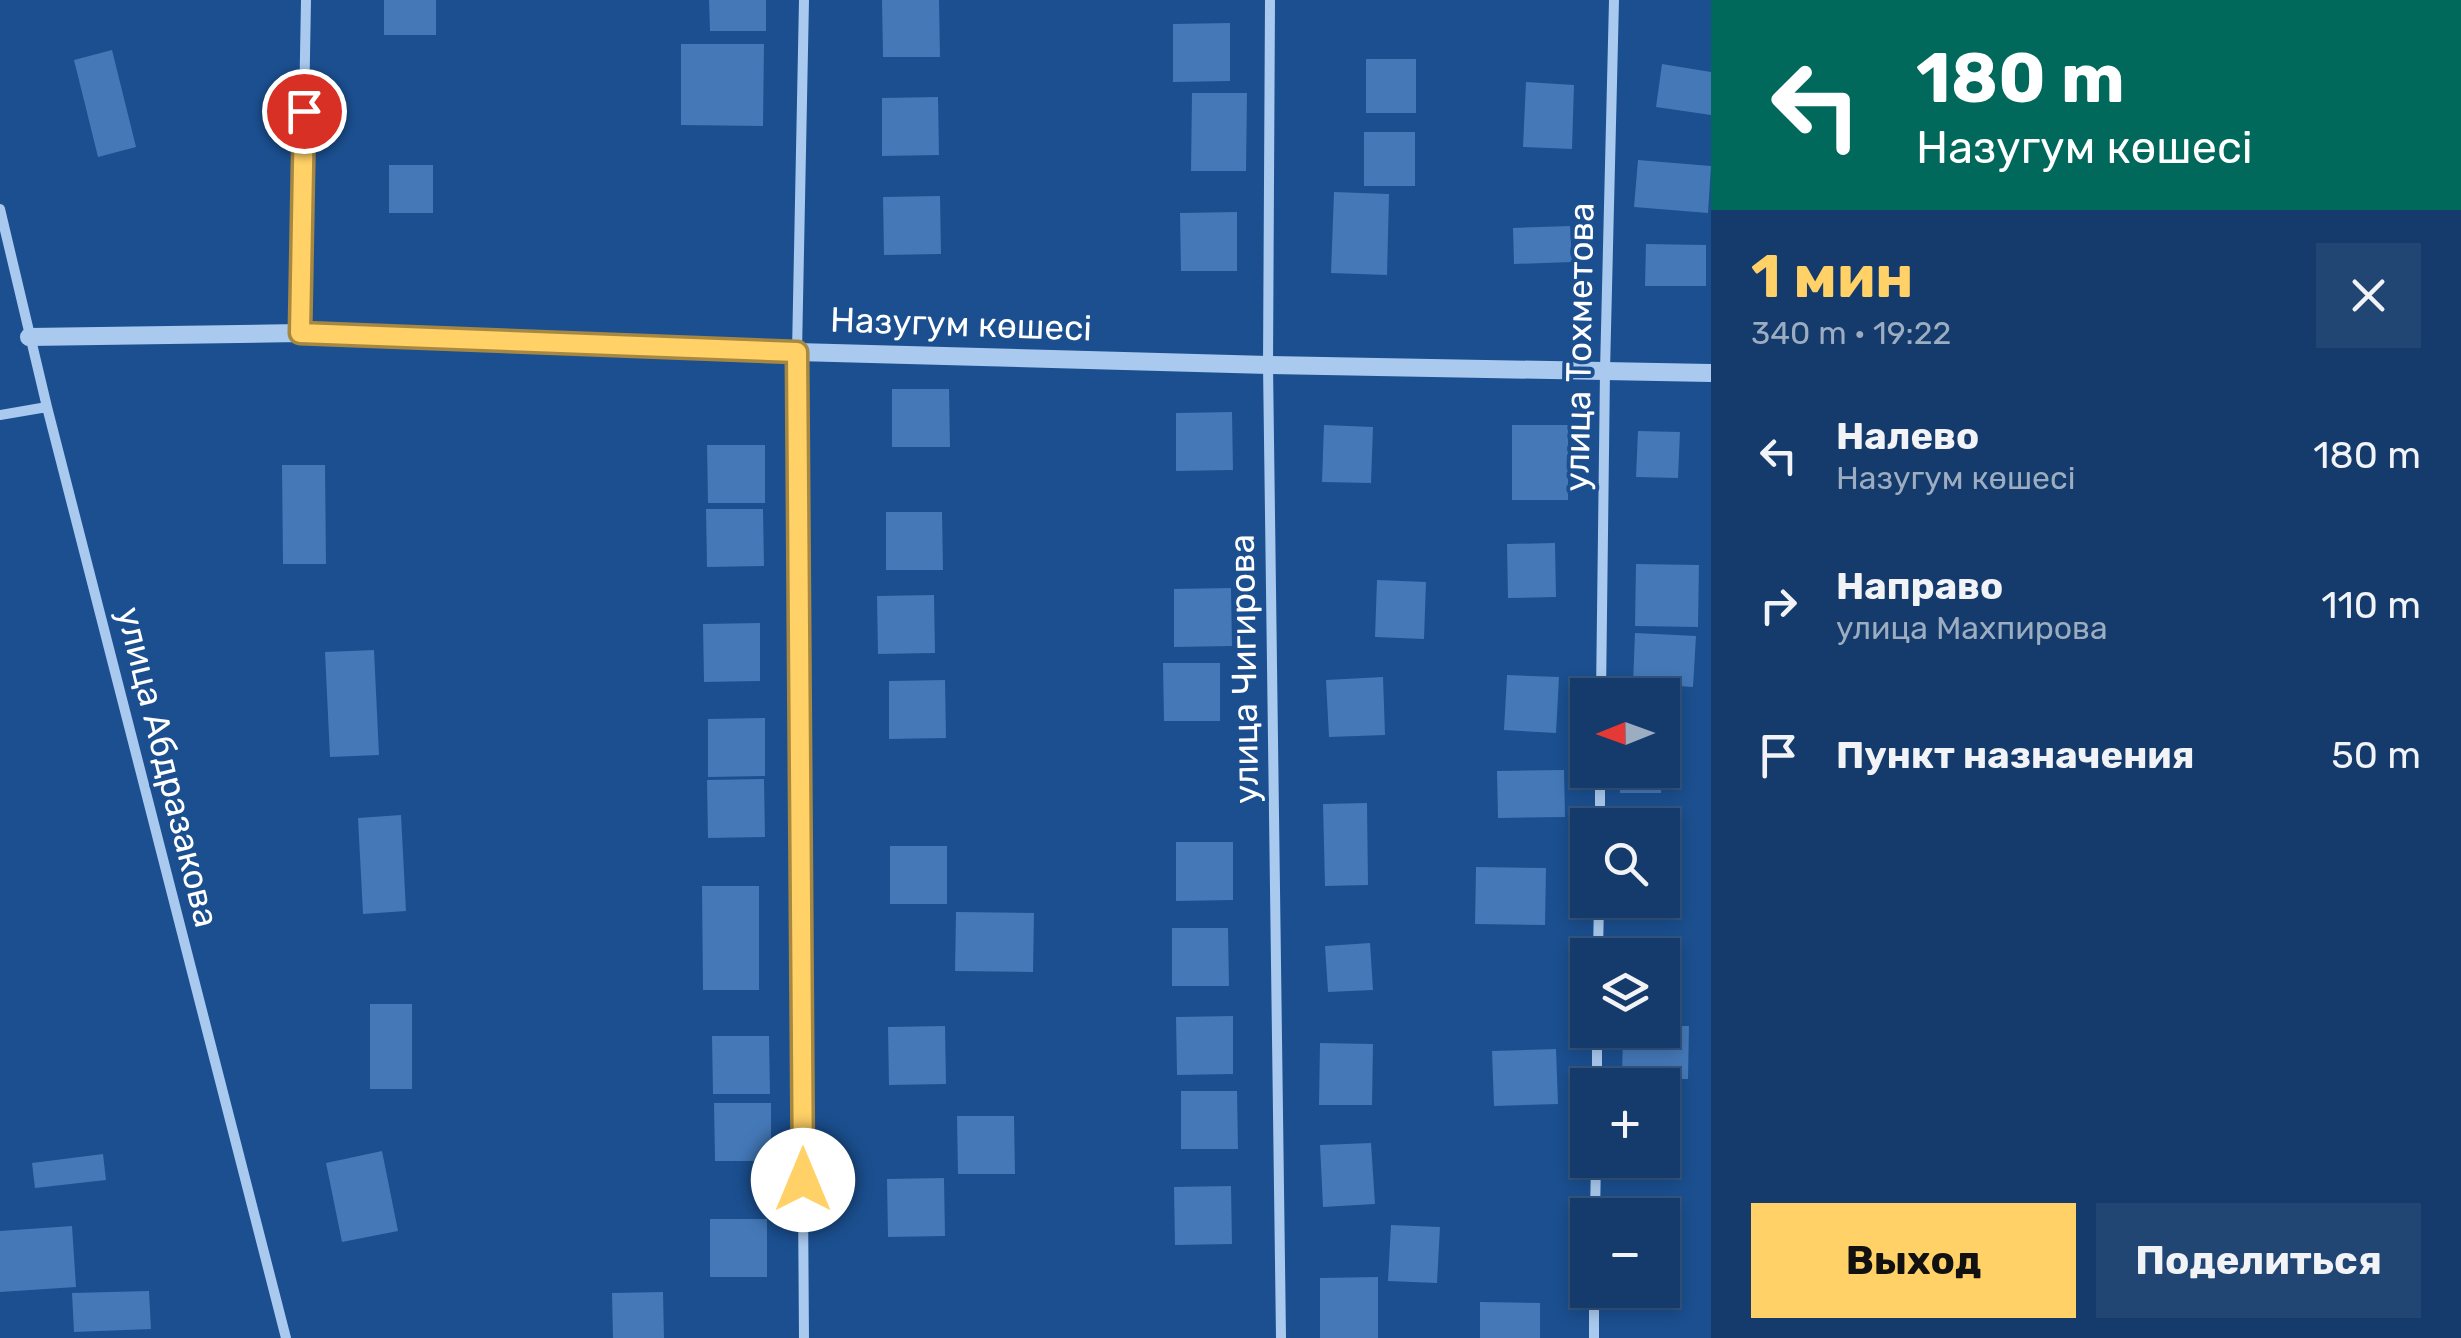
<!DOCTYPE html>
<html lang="ru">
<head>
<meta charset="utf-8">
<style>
	:root { --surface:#143b6b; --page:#214673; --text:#f1f3f6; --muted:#9dadc1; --line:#33557e; --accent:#ffd166 }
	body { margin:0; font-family:Rubik,sans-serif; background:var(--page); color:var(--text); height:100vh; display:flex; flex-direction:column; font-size:38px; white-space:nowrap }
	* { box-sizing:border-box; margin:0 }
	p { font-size:32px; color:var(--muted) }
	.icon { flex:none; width:55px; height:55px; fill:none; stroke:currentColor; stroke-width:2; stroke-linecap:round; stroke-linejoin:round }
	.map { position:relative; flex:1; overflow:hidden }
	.drawer { display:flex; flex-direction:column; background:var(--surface); width:750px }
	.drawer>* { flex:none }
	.top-card { background:#00695c; color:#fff; overflow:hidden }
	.needle { width:65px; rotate:269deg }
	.fabs { position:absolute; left:1570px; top:678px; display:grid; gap:20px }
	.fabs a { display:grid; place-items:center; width:110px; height:110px; border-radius:0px; background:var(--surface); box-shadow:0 5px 15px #0003,0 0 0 2px var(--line); font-size:50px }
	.pin { position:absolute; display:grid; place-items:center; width:85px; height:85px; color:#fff; margin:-42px; border:5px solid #fff; border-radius:50%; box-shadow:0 2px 10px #0007 }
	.me { position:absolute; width:110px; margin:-55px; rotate:0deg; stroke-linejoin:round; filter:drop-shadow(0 0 8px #0008) }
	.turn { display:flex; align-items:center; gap:35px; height:210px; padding:0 40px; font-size:45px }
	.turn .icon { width:130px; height:130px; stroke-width:2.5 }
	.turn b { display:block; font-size:70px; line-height:85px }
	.round { display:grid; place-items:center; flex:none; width:105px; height:105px; border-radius:0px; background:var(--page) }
	.overview { display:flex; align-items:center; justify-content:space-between; height:170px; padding:0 40px }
	h1 { font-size:60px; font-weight:700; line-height:75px; color:var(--accent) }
	.cta { display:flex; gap:20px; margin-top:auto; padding:20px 40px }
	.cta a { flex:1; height:115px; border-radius:0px; background:var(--accent); color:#111; font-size:40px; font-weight:700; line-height:115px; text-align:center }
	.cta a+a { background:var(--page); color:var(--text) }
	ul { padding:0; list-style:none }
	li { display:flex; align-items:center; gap:30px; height:150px; padding:0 40px }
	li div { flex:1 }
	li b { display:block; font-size:38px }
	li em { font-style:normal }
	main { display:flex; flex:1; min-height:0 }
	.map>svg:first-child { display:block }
</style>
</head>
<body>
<main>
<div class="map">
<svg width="1711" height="1338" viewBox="0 0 1711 1338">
	<rect width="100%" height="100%" fill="#1b4f8f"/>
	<path fill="#4478b7" d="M384,0h52v35h-52z
		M709,0h57v31h-56z
		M882,0h57l1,57h-57z
		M1230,23v58l-57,1v-58z
		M681,44h83l-1,82 -82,-1z
		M112,50l24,97 -38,10 -24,-97z
		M1366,59h50v54h-50z
		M1662,64l49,8v43l-55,-8z
		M1526,82l48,3 -2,64 -49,-2z
		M1192,93h55l-1,78h-55z
		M938,97l1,58 -57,1v-58z
		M1364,132h51v54h-51z
		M1638,160l73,6 -3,47 -74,-6z
		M389,165h44v48h-44z
		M1334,192l55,2 -2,81 -56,-2z
		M940,196l1,58 -57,1 -1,-58z
		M1237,212v59h-56l-1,-58z
		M1570,226l2,36 -58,2 -1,-36z
		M1646,244l60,1v41h-61z
		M892,389h57l1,58h-58z
		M1232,412l1,58 -57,1v-58z
		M1324,425l49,2 -2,56 -49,-1z
		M1512,425h56v75h-56z
		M1638,431l42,1 -2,46 -42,-1z
		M707,445h58v58h-57z
		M282,465h43l1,99h-43z
		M706,509h57l1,57 -57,1z
		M886,512h56l1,58h-57z
		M1555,543l1,54 -48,1 -1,-54z
		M1636,564l63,1 -1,62 -63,-1z
		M1377,580l49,2 -2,57 -49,-2z
		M1231,588l1,58 -58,1v-58z
		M934,595l1,58 -57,1 -1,-58z
		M760,623v58l-56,1 -1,-58z
		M1635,633l61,3 -3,51 -60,-4z
		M374,650l5,105 -49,2 -5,-105z
		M1163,663h57v58h-56z
		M1507,675l52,2 -3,56 -52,-3z
		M1383,677l2,58 -56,2 -3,-57z
		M945,680l1,58 -57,1v-58z
		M765,718v58l-57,1v-58z
		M1564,770l1,47 -67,1 -1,-47z
		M1620,770h42l-1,23h-41z
		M764,779l1,58 -57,1 -1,-58z
		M1367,803l1,82 -43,1 -2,-82z
		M401,815l5,96 -43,3 -5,-96z
		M1176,842h57v58l-57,1z
		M1662,844h20v41h-20z
		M890,846h57v58h-57z
		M1476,867l70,1 -1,57 -70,-1z
		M702,886h57v104h-56z
		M956,912l78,1 -1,59 -78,-1z
		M1172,928h56l1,58h-57z
		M1370,943l3,47 -45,2 -3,-46z
		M370,1004h42v85h-42z
		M1233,1016v58l-56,1 -1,-58z
		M945,1026l1,58 -57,1 -1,-58z
		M1662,1026h27l-1,53h-66l1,-49h39z
		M712,1036h57l1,58h-57z
		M1320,1043l53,1 -1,61h-53z
		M1556,1049l2,55 -64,2 -2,-55z
		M1181,1091h56l1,58h-57z
		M714,1103h57v58h-56z
		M957,1116h57l1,58h-57z
		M1371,1143l4,61 -52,3 -3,-62z
		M382,1151l16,80 -56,11 -16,-79z
		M103,1154l3,26 -71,8 -3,-25z
		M944,1178l1,58 -57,1 -1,-58z
		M1231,1186l1,58 -57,1 -1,-58z
		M710,1219h57v58h-57z
		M1391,1225l49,2 -3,56 -49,-2z
		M72,1226l4,61 -76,5v-61z
		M1378,1277v61h-58v-60z
		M149,1291l2,38 -77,3 -2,-39z
		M663,1292l1,46h-51l-1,-45z
		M1480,1302l60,1v35h-60z"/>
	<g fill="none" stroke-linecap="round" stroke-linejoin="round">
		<path stroke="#a9c9ee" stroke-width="10" d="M1270,0l-2,365 13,973
			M0,209l47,198 239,931
			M300,333l6,-333
			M0,415l47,-8
			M1601,695l4,-324 9,-371
			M1600,825v-55
			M1598,955l1,-55
			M1597,1085v-55
			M1595,1215l1,-55
			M804,1338l-7,-986 7,-352
			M1594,1338v-48"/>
		<path stroke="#a9c9ee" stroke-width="18" d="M29,337l271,-4 497,19 471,13 443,8"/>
	</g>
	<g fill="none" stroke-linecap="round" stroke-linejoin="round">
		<g stroke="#a68842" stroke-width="25">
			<path id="route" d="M304,111l-4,222 497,19 6,828"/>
		</g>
		<use href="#route" stroke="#ffd166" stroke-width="18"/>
	</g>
	<g text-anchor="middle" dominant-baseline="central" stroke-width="8" stroke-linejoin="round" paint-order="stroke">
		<g font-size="35" fill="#fff" stroke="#1b4f8f">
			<text transform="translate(961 324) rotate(2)">Назугум көшесі</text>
			<text transform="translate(1579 347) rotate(-89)">улица Тохметова</text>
			<text transform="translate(1244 669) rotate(-91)">улица Чигирова</text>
			<text transform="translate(168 767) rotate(76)">улица Абдразакова</text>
		</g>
	</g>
</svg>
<div class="fabs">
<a><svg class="needle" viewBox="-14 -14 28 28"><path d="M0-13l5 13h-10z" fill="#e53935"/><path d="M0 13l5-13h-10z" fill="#9dadc1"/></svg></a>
<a><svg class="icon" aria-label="search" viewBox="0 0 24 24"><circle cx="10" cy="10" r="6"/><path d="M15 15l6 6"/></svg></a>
<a><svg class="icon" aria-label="layers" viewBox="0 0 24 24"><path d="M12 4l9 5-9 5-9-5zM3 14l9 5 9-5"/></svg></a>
<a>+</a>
<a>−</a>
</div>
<div class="pin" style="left:304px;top:111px;background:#d93025"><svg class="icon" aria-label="arrive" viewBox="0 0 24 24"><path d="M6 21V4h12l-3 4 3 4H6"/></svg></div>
<svg class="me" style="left:803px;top:1180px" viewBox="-20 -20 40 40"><circle r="19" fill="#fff"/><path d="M0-13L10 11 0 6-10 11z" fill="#ffd166"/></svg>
</div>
<section class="drawer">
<div class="top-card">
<div class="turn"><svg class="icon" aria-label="left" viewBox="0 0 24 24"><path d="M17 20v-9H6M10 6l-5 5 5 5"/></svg><div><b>180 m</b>Назугум көшесі</div></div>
</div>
<div class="overview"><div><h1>1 мин</h1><p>340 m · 19:22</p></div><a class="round"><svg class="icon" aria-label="close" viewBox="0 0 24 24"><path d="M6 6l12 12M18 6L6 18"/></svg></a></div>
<ul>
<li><svg class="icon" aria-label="left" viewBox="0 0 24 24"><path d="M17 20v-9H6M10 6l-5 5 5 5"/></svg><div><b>Налево</b><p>Назугум көшесі</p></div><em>180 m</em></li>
<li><svg class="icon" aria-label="right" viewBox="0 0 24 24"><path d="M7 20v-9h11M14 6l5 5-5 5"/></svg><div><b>Направо</b><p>улица Махпирова</p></div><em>110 m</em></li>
<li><svg class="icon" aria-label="arrive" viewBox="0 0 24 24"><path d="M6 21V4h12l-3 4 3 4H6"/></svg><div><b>Пункт назначения</b></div><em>50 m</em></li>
</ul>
<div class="cta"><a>Выход</a><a>Поделиться</a></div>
</section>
</main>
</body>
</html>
